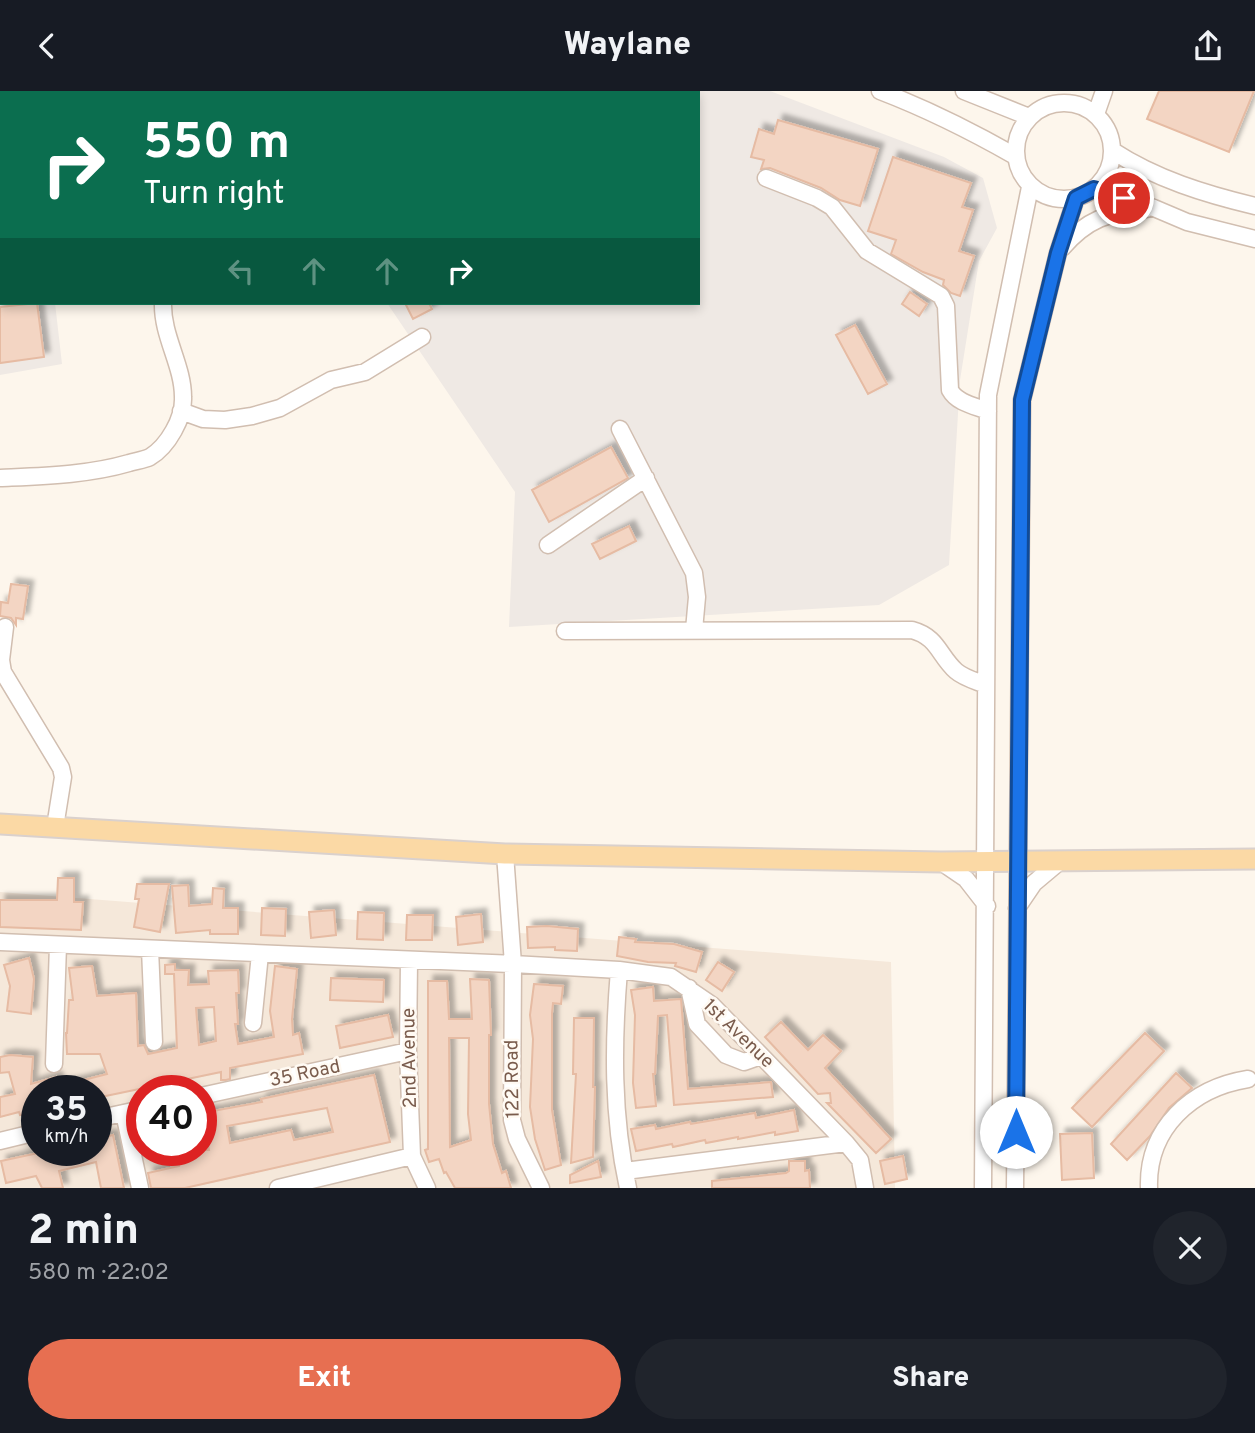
<!DOCTYPE html>
<html lang="en">
<head>
<meta charset="utf-8">
<style>
	:root { --surface:#171b24; --page:#20242c; --text:#f1f3f6; --muted:#9ea1a6; --accent:#e76f51 }
	body { margin:0; font-family:Overpass,sans-serif; background:var(--page); color:var(--text); height:100vh; display:flex; flex-direction:column; font-size:26px; white-space:nowrap }
	* { box-sizing:border-box; margin:0 }
	p { font-size:23px; color:var(--muted) }
	.icon { flex:none; width:38px; height:38px; fill:none; stroke:currentColor; stroke-width:2; stroke-linecap:round; stroke-linejoin:round }
	.map { position:relative; height:1097px; overflow:hidden }
	.drawer { display:flex; flex-direction:column; background:var(--surface); flex:1 }
	.drawer>* { flex:none }
	.banner { position:absolute; left:0px; top:0px; width:700px; height:214px; box-shadow:0 4px 10px #0003; background:#0b6e4f; color:#fff; overflow:hidden }
	.speed { position:absolute; left:21px; top:984px; display:flex; gap:14px; font-size:35px; font-weight:700; text-align:center }
	.speed>* { display:grid; place-content:center; width:91px; height:91px; border-radius:50%; background:var(--surface); box-shadow:0 4px 10px #0003; line-height:1 }
	.speed small { font-size:18px; font-weight:400 }
	.speed .limit { border:10px solid #d22; background:#fff; color:#111 }
	.pin { position:absolute; display:grid; place-items:center; width:60px; height:60px; color:#fff; margin:-30px; border:4px solid #fff; border-radius:50%; box-shadow:0 2px 7px #0007 }
	.me { position:absolute; width:77px; margin:-38px; rotate:0deg; stroke-linejoin:round; filter:drop-shadow(0 0 5px #0008) }
	.turn { display:flex; align-items:center; gap:24px; height:147px; padding:0 28px; font-size:32px }
	.turn .icon { width:91px; height:91px; stroke-width:2.5 }
	.turn b { display:block; font-size:49px; line-height:60px }
	.lanes { display:flex; align-items:center; height:66px; padding:0 28px; background:#0003; justify-content:center; gap:35px; direction:ltr }
	.lanes .off { opacity:.35 }
	.round { display:grid; place-items:center; flex:none; width:74px; height:74px; border-radius:37px; background:var(--page) }
	.summary { display:flex; align-items:center; justify-content:space-between; height:119px; padding:0 28px }
	h1 { font-size:42px; font-weight:800; line-height:52px }
	.action { display:flex; gap:14px; margin-top:auto; padding:14px 28px }
	.action a { flex:1; height:80px; border-radius:42px; background:var(--accent); color:#fff; font-size:28px; font-weight:800; line-height:80px; text-align:center }
	.action a+a { background:var(--page); color:var(--text) }
	header { display:flex; justify-content:space-between; align-items:center; height:91px; padding:0 28px; background:var(--surface); font-size:32px; font-weight:800 }
	.map>svg:first-child { display:block }
</style>
</head>
<body>
<header><svg class="icon" aria-label="back" viewBox="0 0 24 24"><path d="M15 5l-7 7 7 7"/></svg>Waylane<svg class="icon" aria-label="share" viewBox="0 0 24 24"><path d="M12 15V3M7 8l5-5 5 5M5 13v7h14v-7"/></svg></header>
<div class="map">
<svg width="1255" height="1097" viewBox="0 0 1255 1097">
	<defs>
		<filter id="shadow"><feDropShadow dx="5.5" dy="-5.5" stdDeviation="2" flood-color="#0004"/></filter>
	</defs>
	<rect width="100%" height="100%" fill="#fdf6ec"/>
	<path fill="#f5e8da" fill-rule="evenodd" d="M0,801l891,70 4,226h-895zM37,999h59v60h-59zM142,999h59v60h-59z"/>
	<path fill="#efe9e4" d="M558,0h212l174,66 39,21 14,50 -18,33 -19,119 -11,185 -70,40 -370,22 6,-135 -128,-189h311v-210h-151z
		M0,180h2v32h53l7,61 -62,11z"/>
	<path fill="#f3d5c3" stroke="#e6bba3" stroke-width="2" fill-rule="evenodd" filter="url(#shadow)" d="M1159,0h95l-25,61 -82,-33z
		M778,29l100,29 -18,57 -20,-6 -19,-12 -51,-20 -9,1 3,-9 -13,-3 8,-28 15,5z
		M893,66l78,26 -9,24 11,3 -14,41 15,5 -14,40 -9,-3 -8,-8 1,-5 -21,-8 -32,-18 5,-14 -28,-9z
		M910,201l17,12 -8,12 -17,-12z
		M37,212l7,54 -44,6v-56z
		M405,212h24l3,6 -19,10z
		M855,234l32,59 -19,10 -32,-59z
		M611,356l17,31 -79,44 -17,-32z
		M629,435l7,15 -36,18 -8,-15z
		M11,493l17,2 -5,33 -7,-1v7l-5,-7 -11,-2 1,-14 7,1z
		M58,787h16v24h9l-2,28 -81,-3v-27h57z
		M137,793h32l-9,48 -26,-5 5,-28h-4z
		M188,794l1,21 23,-2 1,-16 11,1 -1,19h15v26h-28v-4l-34,3 -4,-47z
		M262,817l24,1 -1,27 -24,-1z
		M334,819l2,25 -25,3 -2,-26z
		M358,821l26,1 -1,27 -26,-1z
		M481,823l2,28 -25,3 -2,-28z
		M407,824h26l-1,25h-26z
		M547,835l31,3 -1,22 -22,-1v-3l-27,1 -1,-21z
		M619,846l17,2 -1,3 39,2 28,8 -6,20 -21,-6 1,-3 -28,-1 -31,-6z
		M29,867l5,21 -3,35 -24,-3 3,-25 -6,-21z
		M718,871l16,10 -12,19 -16,-11z
		M175,873v6h14l-1,15 21,-1 -1,-13 30,-1 1,23h-3l2,31h-3l3,20 36,-7 -4,-26 5,-45 22,3 -5,50 1,16 6,-2 4,21 -73,14v11l-4,1h-5v-8l-125,26v-8h-59v22l-17,3 -1,-3 -19,5v-20l15,-3 -6,-22 -9,1v-16l10,-2 23,2 -2,27 25,-7 4,9 47,-12 -7,-20h-33l-1,-21h1l2,-33h4l-4,-32 23,-2 5,30 39,-3 2,53 6,-1 4,9 29,-6 -3,-74h-9v-9zM214,916l2,34 -17,4 -3,-37z
		M331,887l53,2 -1,22 -53,-2z
		M470,888l19,1 2,55h-2v69l4,40 9,29 4,-2 5,17h-56l-9,-16 -2,1 -5,-14 -10,3 -4,-12 3,-1v-168h19l2,38h23zM449,947h20l-1,76 3,26 -21,7z
		M534,893l29,2 -2,18 -8,-1 -1,10v97l9,55 -16,5 -10,-31 -5,-32 3,-68 -3,-24z
		M653,896l1,14 27,-2 7,90 83,-7 2,15 -99,8 -7,-90 -9,1 -3,58h-2l3,32 -20,2 -3,-25 2,-68 -4,-25z
		M388,924l5,22 -53,11 -4,-22z
		M574,927h20l-1,69h2l-2,70 -22,6 5,-89h-3z
		M781,931l27,28 15,-15 18,16 -16,17 66,71 -15,14 -49,-50h4l-1,-10 -12,1 -53,-57z
		M1145,942l19,18 -72,76 -20,-19z
		M1176,982l16,15 -23,20 -19,28 -23,24 -16,-16z
		M374,984l16,67 -205,46h-34l-3,-15 31,-7 -3,-16h33l-7,-37 60,-11 -1,-3zM327,1017l6,24 -39,8 -3,-10 -61,13 -3,-17z
		M794,1019l4,21 -23,4v-3l-37,7v-2l-32,6 -1,-3 -32,7 -1,-3 -36,7 -5,-22 24,-4 1,4 34,-7 1,2 64,-11 1,5z
		M1092,1042l2,45 -32,2 -2,-46z
		M113,1044l11,53h-23l-5,-26 -37,9 4,17h-21l-6,-12 -30,7 -5,-22 51,-11h44v-11z
		M903,1065l4,23 -22,5 -5,-23z
		M598,1070l3,16 -31,6v-8z
		M789,1070h16v10l4,-1 1,18h-98v-7l74,-8 3,-2z"/>
	<g fill="none" stroke-linecap="round" stroke-linejoin="round">
		<g stroke="#d1beb0" stroke-width="19">
			<path id="minor" d="M880,0c47,18 91,40 135,65
				M964,0l65,26
				M328,2l4,-2
				M410,2l4,-2
				M1016 60a48 48 0 1 1 96 0a48 48 0 1 1-96 0Z
				M1096,23l8,-23
				M1113,60c43,28 92,43 142,55
				M766,87l51,20 15,9 35,44 74,45 5,10 4,84c7,13 25,16 38,21
				M1094,98l60,19 33,14 68,17
				M0,104l2,-1
				M0,153h2
				M1062,157c25,-29 47,-36 84,-39
				M181,320l22,8 22,1 27,-4 28,-8 51,-28 34,-8 57,-35
				M620,338l74,144 3,24 -3,33
				M0,387c43,-2 88,-3 129,-15 6,-2 15,-3 21,-6 18,-11 34,-39 33,-60 0,-32 -21,-61 -20,-94
				M548,454l98,-67
				M5,536l-4,33 2,12 58,96 2,9 -8,50
				M565,540l347,-1c26,7 27,26 44,41 8,7 20,10 30,14
				M505,763l8,110 -1,156 5,19 24,49
				M941,771l25,17 21,27
				M1017,817l17,-25 25,-21
				M0,851l513,22 106,6 52,7 41,28 134,138 14,17 5,28
				M150,858l4,93
				M409,870l-1,90 4,105 15,32
				M619,879c-6,73 -7,146 9,218
				M689,897l8,36 29,31 18,7 17,-6
				M253,932l7,-69
				M54,973l4,-119
				M201,1005l207,-45
				M124,1022l16,75
				M96,1028l46,-10
				M0,1050l37,-9
				M625,1080l221,-28
				M278,1097l134,-32
				M983,1097l5,-793 42,-208
				M1015,1097l7,-788 36,-147 18,-55
				M1149,1097c-2,-60 43,-100 99,-109"/>
		</g>
		<g stroke="#dad1cd" stroke-width="23">
			<path id="major" d="M0,733l505,30 436,8 314,-3"/>
		</g>
		<use href="#minor" stroke="#fff" stroke-width="16"/>
		<use href="#major" stroke="#fbd9a5" stroke-width="19"/>
	</g>
	<g fill="none" stroke-linecap="round" stroke-linejoin="round">
		<g stroke="#114b97" stroke-width="18">
			<path id="route" d="M1016,1041l6,-732 36,-147 18,-55 18,-9 30,9"/>
		</g>
		<use href="#route" stroke="#1a73e8" stroke-width="12"/>
	</g>
	<g text-anchor="middle" dominant-baseline="central" stroke-width="5" stroke-linejoin="round" paint-order="stroke">
		<g font-size="19" fill="#7a5c4d" stroke="#fffaf3">
			<text transform="translate(738 943) rotate(44)">1st Avenue</text>
			<text transform="translate(410 967) rotate(-91)">2nd Avenue</text>
			<text transform="translate(305 983) rotate(-12)">35 Road</text>
			<text transform="translate(513 988) rotate(-91)">122 Road</text>
		</g>
	</g>
</svg>
<div class="speed"><div>35<small>km/h</small></div><div class="limit">40</div></div>
<div class="pin" style="left:1124px;top:107px;background:#d93025"><svg class="icon" aria-label="arrive" viewBox="0 0 24 24"><path d="M6 21V4h12l-3 4 3 4H6"/></svg></div>
<svg class="me" style="left:1016px;top:1041px" viewBox="-20 -20 40 40"><circle r="19" fill="#fff"/><path d="M0-13L10 11 0 6-10 11z" fill="#1a73e8"/></svg>
<div class="banner">
<div class="turn"><svg class="icon" aria-label="right" viewBox="0 0 24 24"><path d="M7 20v-9h11M14 6l5 5-5 5"/></svg><div><b>550 m</b>Turn right</div></div>
<div class="lanes"><svg class="icon off" aria-label="left" viewBox="0 0 24 24"><path d="M17 20v-9H6M10 6l-5 5 5 5"/></svg><svg class="icon off" aria-label="ahead" viewBox="0 0 24 24"><path d="M12 20V5M6 11l6-6 6 6"/></svg><svg class="icon off" aria-label="ahead" viewBox="0 0 24 24"><path d="M12 20V5M6 11l6-6 6 6"/></svg><svg class="icon" aria-label="right" viewBox="0 0 24 24"><path d="M7 20v-9h11M14 6l5 5-5 5"/></svg></div>
</div>
</div>
<section class="drawer">
<div class="summary"><div><h1>2 min</h1><p>580 m · 22:02</p></div><a class="round"><svg class="icon" aria-label="close" viewBox="0 0 24 24"><path d="M6 6l12 12M18 6L6 18"/></svg></a></div>
<div class="action"><a>Exit</a><a>Share</a></div>
</section>
</body>
</html>
